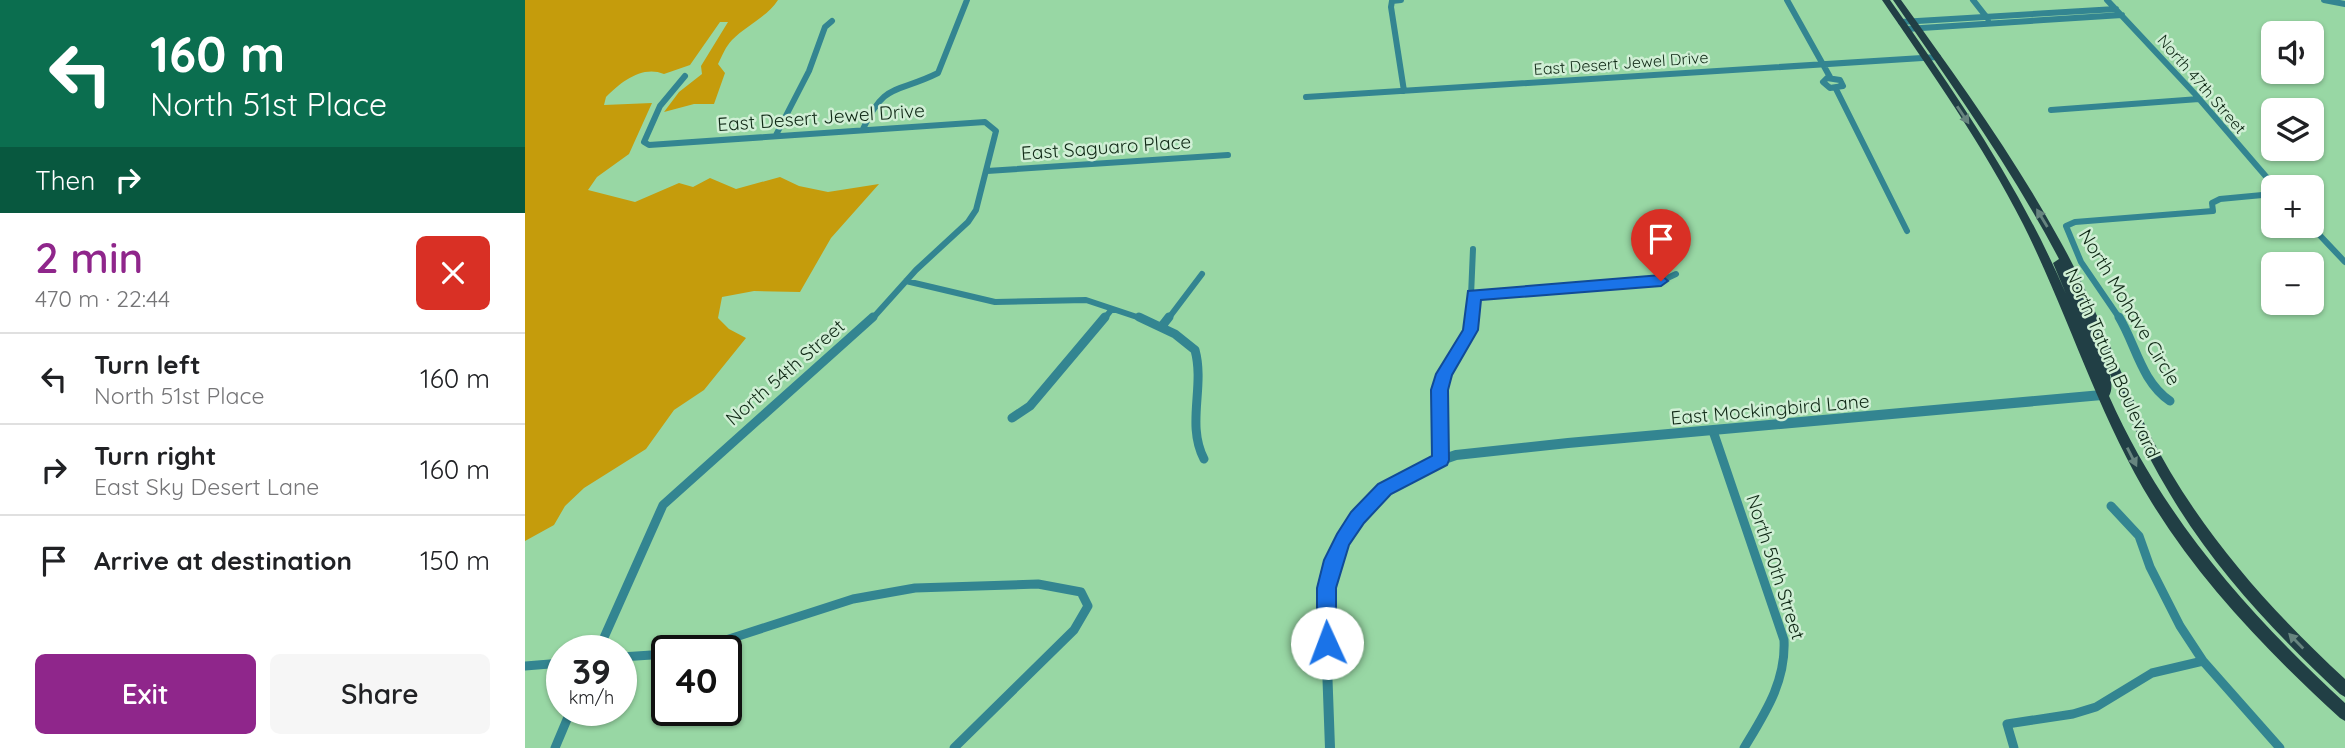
<!DOCTYPE html>
<html lang="en">
<head>
<meta charset="utf-8">
<style>
	:root { --surface:#fff; --page:#f6f6f6; --text:#202124; --muted:#757577; --line:#e0e0e0; --accent:#8f268b }
	body { margin:0; font-family:Quicksand,sans-serif; background:var(--page); color:var(--text); height:100vh; display:flex; flex-direction:column; font-size:26px; white-space:nowrap }
	* { box-sizing:border-box; margin:0 }
	p { font-size:23px; color:var(--muted) }
	.icon { flex:none; width:38px; height:38px; fill:none; stroke:currentColor; stroke-width:2; stroke-linecap:round; stroke-linejoin:round }
	.map { position:relative; flex:1; overflow:hidden }
	.sheet { display:flex; flex-direction:column; background:var(--surface); width:525px }
	.sheet>* { flex:none }
	.guide { background:#0b6e4f; color:#fff; overflow:hidden }
	.tools { position:absolute; left:1736px; top:21px; display:grid; gap:14px }
	.tools a { display:grid; place-items:center; width:63px; height:63px; border-radius:10px; background:var(--surface); box-shadow:0 2px 5px #0004; font-size:35px }
	.speed { position:absolute; left:21px; top:635px; display:flex; gap:14px; font-size:35px; font-weight:700; text-align:center }
	.speed>* { display:grid; place-content:center; width:91px; height:91px; border-radius:50%; background:var(--surface); box-shadow:0 2px 5px #0004; line-height:1 }
	.speed small { font-size:18px; font-weight:400 }
	.speed .limit { border:4px solid #111; border-radius:10px; background:#fff; color:#111 }
	.pin { position:absolute; display:grid; place-items:center; width:60px; height:60px; color:#fff; margin:-72px -30px; border-radius:50% 50% 50% 0; rotate:-45deg; box-shadow:0 0 7px #0007 }
	.pin .icon { rotate:45deg }
	.me { position:absolute; width:77px; margin:-38px; rotate:358deg; stroke-linejoin:round; filter:drop-shadow(0 0 5px #0008) }
	.turn { display:flex; align-items:center; gap:24px; height:147px; padding:0 35px; font-size:32px }
	.turn .icon { width:91px; height:91px; stroke-width:2.5 }
	.turn b { display:block; font-size:49px; line-height:60px }
	.then { display:flex; align-items:center; height:66px; padding:0 35px; background:#0003; gap:14px; font-size:26px }
	.round { display:grid; place-items:center; flex:none; width:74px; height:74px; border-radius:10px; background:var(--page) }
	.overview { display:flex; align-items:center; justify-content:space-between; height:119px; padding:0 35px }
	h1 { font-size:42px; font-weight:600; line-height:52px; color:var(--accent) }
	.primary-button { display:flex; gap:14px; margin-top:auto; padding:14px 35px }
	.primary-button a { flex:1; height:80px; border-radius:10px; background:var(--accent); color:#fff; font-size:28px; font-weight:600; line-height:80px; text-align:center }
	.primary-button a+a { background:var(--page); color:var(--text) }
	ul { padding:0; list-style:none }
	li { display:flex; align-items:center; gap:21px; height:91px; padding:0 35px; border-top:2px solid var(--line) }
	li div { flex:1 }
	li b { display:block; font-size:26px }
	li em { font-style:normal }
	main { display:flex; flex:1; min-height:0 }
	.map>svg:first-child { display:block }
</style>
</head>
<body>
<main>
<section class="sheet">
<div class="guide">
<div class="turn"><svg class="icon" aria-label="left" viewBox="0 0 24 24"><path d="M17 20v-9H6M10 6l-5 5 5 5"/></svg><div><b>160 m</b>North 51st Place</div></div>
<div class="then">Then<svg class="icon" aria-label="right" viewBox="0 0 24 24"><path d="M7 20v-9h11M14 6l5 5-5 5"/></svg></div>
</div>
<div class="overview"><div><h1>2 min</h1><p>470 m · 22:44</p></div><a class="round" style="background:#d93025;color:#fff"><svg class="icon" aria-label="close" viewBox="0 0 24 24"><path d="M6 6l12 12M18 6L6 18"/></svg></a></div>
<ul>
<li><svg class="icon" aria-label="left" viewBox="0 0 24 24"><path d="M17 20v-9H6M10 6l-5 5 5 5"/></svg><div><b>Turn left</b><p>North 51st Place</p></div><em>160 m</em></li>
<li><svg class="icon" aria-label="right" viewBox="0 0 24 24"><path d="M7 20v-9h11M14 6l5 5-5 5"/></svg><div><b>Turn right</b><p>East Sky Desert Lane</p></div><em>160 m</em></li>
<li><svg class="icon" aria-label="arrive" viewBox="0 0 24 24"><path d="M6 21V4h12l-3 4 3 4H6"/></svg><div><b>Arrive at destination</b></div><em>150 m</em></li>
</ul>
<div class="primary-button"><a>Exit</a><a>Share</a></div>
</section>
<div class="map">
<svg width="1820" height="748" viewBox="0 0 1820 748">
	<rect width="100%" height="100%" fill="#98d7a4"/>
	<path fill="#c59c0c" d="M0,0h253c-11,17 -31,25 -46,40 -6,6 -10,16 -14,24l7,9 -11,31h-20l-30,8 15,-20 23,-18 -1,-8 27,-44h-8l-30,43 -26,9c-22,-9 -43,8 -58,23l-2,8 48,-2 -23,51 -32,23 -9,13 47,12 44,-19 14,4 17,-9 26,11 44,-12 19,9 29,6 51,-8 -48,54 -31,54 -46,-1 -32,6 -4,21 11,11 17,9 -42,52 -30,20 -28,39 -62,39 -19,18 -11,19 -29,16z"/>
	<g fill="none" stroke-linecap="round" stroke-linejoin="round">
		<path stroke="#338591" stroke-width="6" d="M876,0l-9,1 -1,6 13,84
			M1262,0l43,77
			M1448,0l15,19
			M1582,0l88,94 80,93
			M1799,0l21,4
			M1376,22l215,-13
			M1381,29l216,-14
			M160,76l-25,30 -16,36 5,3 336,-23 11,9 -20,79 -8,12 -52,48 -44,49
			M1302,78l13,2 3,6 -13,2 -7,-6z
			M1311,89l71,142
			M781,97l632,-40
			M1526,110l148,-11
			M338,129c22,-48 33,-35 75,-56l29,-73
			M251,135l33,-64 16,-44 7,-6
			M462,171l241,-16
			M1786,226l34,36
			M381,281l89,21 91,-2 57,19
			M949,295l187,-14 15,-7
			M579,319l8,-10
			M643,319l34,-45
			M945,319l3,-70
			M1595,319l-39,-57 -15,-36 9,-4 138,-11 -1,-8 8,-4 53,-5"/>
		<path stroke="#338591" stroke-width="9" d="M614,317l36,17 20,16c10,37 -9,74 9,109
			M1594,317c17,28 22,64 51,84
			M637,326l7,-9
			M487,418l18,-12 75,-89
			M1188,431l71,209c2,42 -19,73 -40,108
			M916,460c0,-26 -6,-58 2,-83 8,-22 27,-37 27,-60
			M1586,506l28,30 11,31 30,59 23,35 77,87
			M73,651l65,-146 210,-188
			M167,651l161,-52 62,-11 123,-4 43,8 7,14 -14,24 -120,118
			M96,657l46,-3
			M0,666l37,-3
			M30,748l16,-38
			M1489,748l-7,-24 66,-10 23,-7 56,-34 51,-12"/>
		<path stroke="#338591" stroke-width="10" d="M805,748l-5,-137 8,-51 35,-56 17,-15 45,-25 26,-9 112,-12 534,-48"/>
		<path fill="#213f45" fill-rule="evenodd" d="M1357,0h8c66,94 131,188 176,294l-13,-31 6,-4c-48,-91 -108,-175 -166,-259h8c56,78 112,155 158,239 35,61 58,129 89,192 48,96 119,176 197,248v18l-5,-3c-64,-60 -125,-124 -170,-200 -31,-51 -54,-105 -77,-160 7,16 25,47 16,62 53,120 139,218 236,307v18l-5,-3c-70,-64 -138,-134 -188,-215 -54,-88 -83,-187 -129,-279 -40,-79 -91,-151 -141,-224z"/>
	</g>
	<defs><path id="oneway-solid" d="M-6-.8H1V-3.2L6.5 0L1 3.2V.8H-6Z" transform="scale(1.75)"/></defs>
	<g fill="#67857f">
		<use href="#oneway-solid" transform="translate(1438 115) rotate(56)"/>
		<use href="#oneway-solid" transform="translate(1517 218) rotate(-121)"/>
		<use href="#oneway-solid" transform="translate(1607 457) rotate(63)"/>
		<use href="#oneway-solid" transform="translate(1771 641) rotate(-134)"/>
	</g>
	<path fill="#1a73e8" stroke="#114b97" stroke-width="2" d="M1136,275l7,6 -7,5 -180,14 -3,30 -26,45 -4,15 1,70 -2,5 -56,29 -27,29 -15,22 -13,43v55l-3,7 -6,3 -7,-3 -3,-7v-55l7,-28 13,-26 14,-22 27,-28 54,-28 -1,-66 5,-16 27,-44 5,-39z"/>
	<g text-anchor="middle" dominant-baseline="central" stroke-width="5" stroke-linejoin="round" paint-order="stroke">
		<g font-size="16" fill="#102916" stroke="#d0efd5">
			<text transform="translate(1096 63) rotate(-4)">East Desert Jewel Drive</text>
			<text transform="translate(1677 84) rotate(49)">North 47th Street</text>
		</g>
		<g font-size="19" fill="#102916" stroke="#d0efd5">
			<text transform="translate(296 117) rotate(-4)">East Desert Jewel Drive</text>
			<text transform="translate(581 147) rotate(-4)">East Saguaro Place</text>
			<text transform="translate(1605 307) rotate(59)">North Mohave Circle</text>
			<text transform="translate(1588 363) rotate(66)">North Tatum Boulevard</text>
			<text transform="translate(260 372) rotate(-41)">North 54th Street</text>
			<text transform="translate(1245 409) rotate(-5)">East Mockingbird Lane</text>
			<text transform="translate(1251 567) rotate(72)">North 50th Street</text>
		</g>
	</g>
</svg>
<div class="tools">
<a><svg class="icon" aria-label="sound" viewBox="0 0 24 24"><path d="M4 9h4l5-4v14l-5-4H4zM17 9q2 3 0 6"/></svg></a>
<a><svg class="icon" aria-label="layers" viewBox="0 0 24 24"><path d="M12 4l9 5-9 5-9-5zM3 14l9 5 9-5"/></svg></a>
<a>+</a>
<a>−</a>
</div>
<div class="speed"><div>39<small>km/h</small></div><div class="limit">40</div></div>
<div class="pin" style="left:1136px;top:281px;background:#d93025"><svg class="icon" aria-label="arrive" viewBox="0 0 24 24"><path d="M6 21V4h12l-3 4 3 4H6"/></svg></div>
<svg class="me" style="left:802px;top:643px" viewBox="-20 -20 40 40"><circle r="19" fill="#fff"/><path d="M0-13L10 11 0 6-10 11z" fill="#1a73e8"/></svg>
</div>
</main>
</body>
</html>
